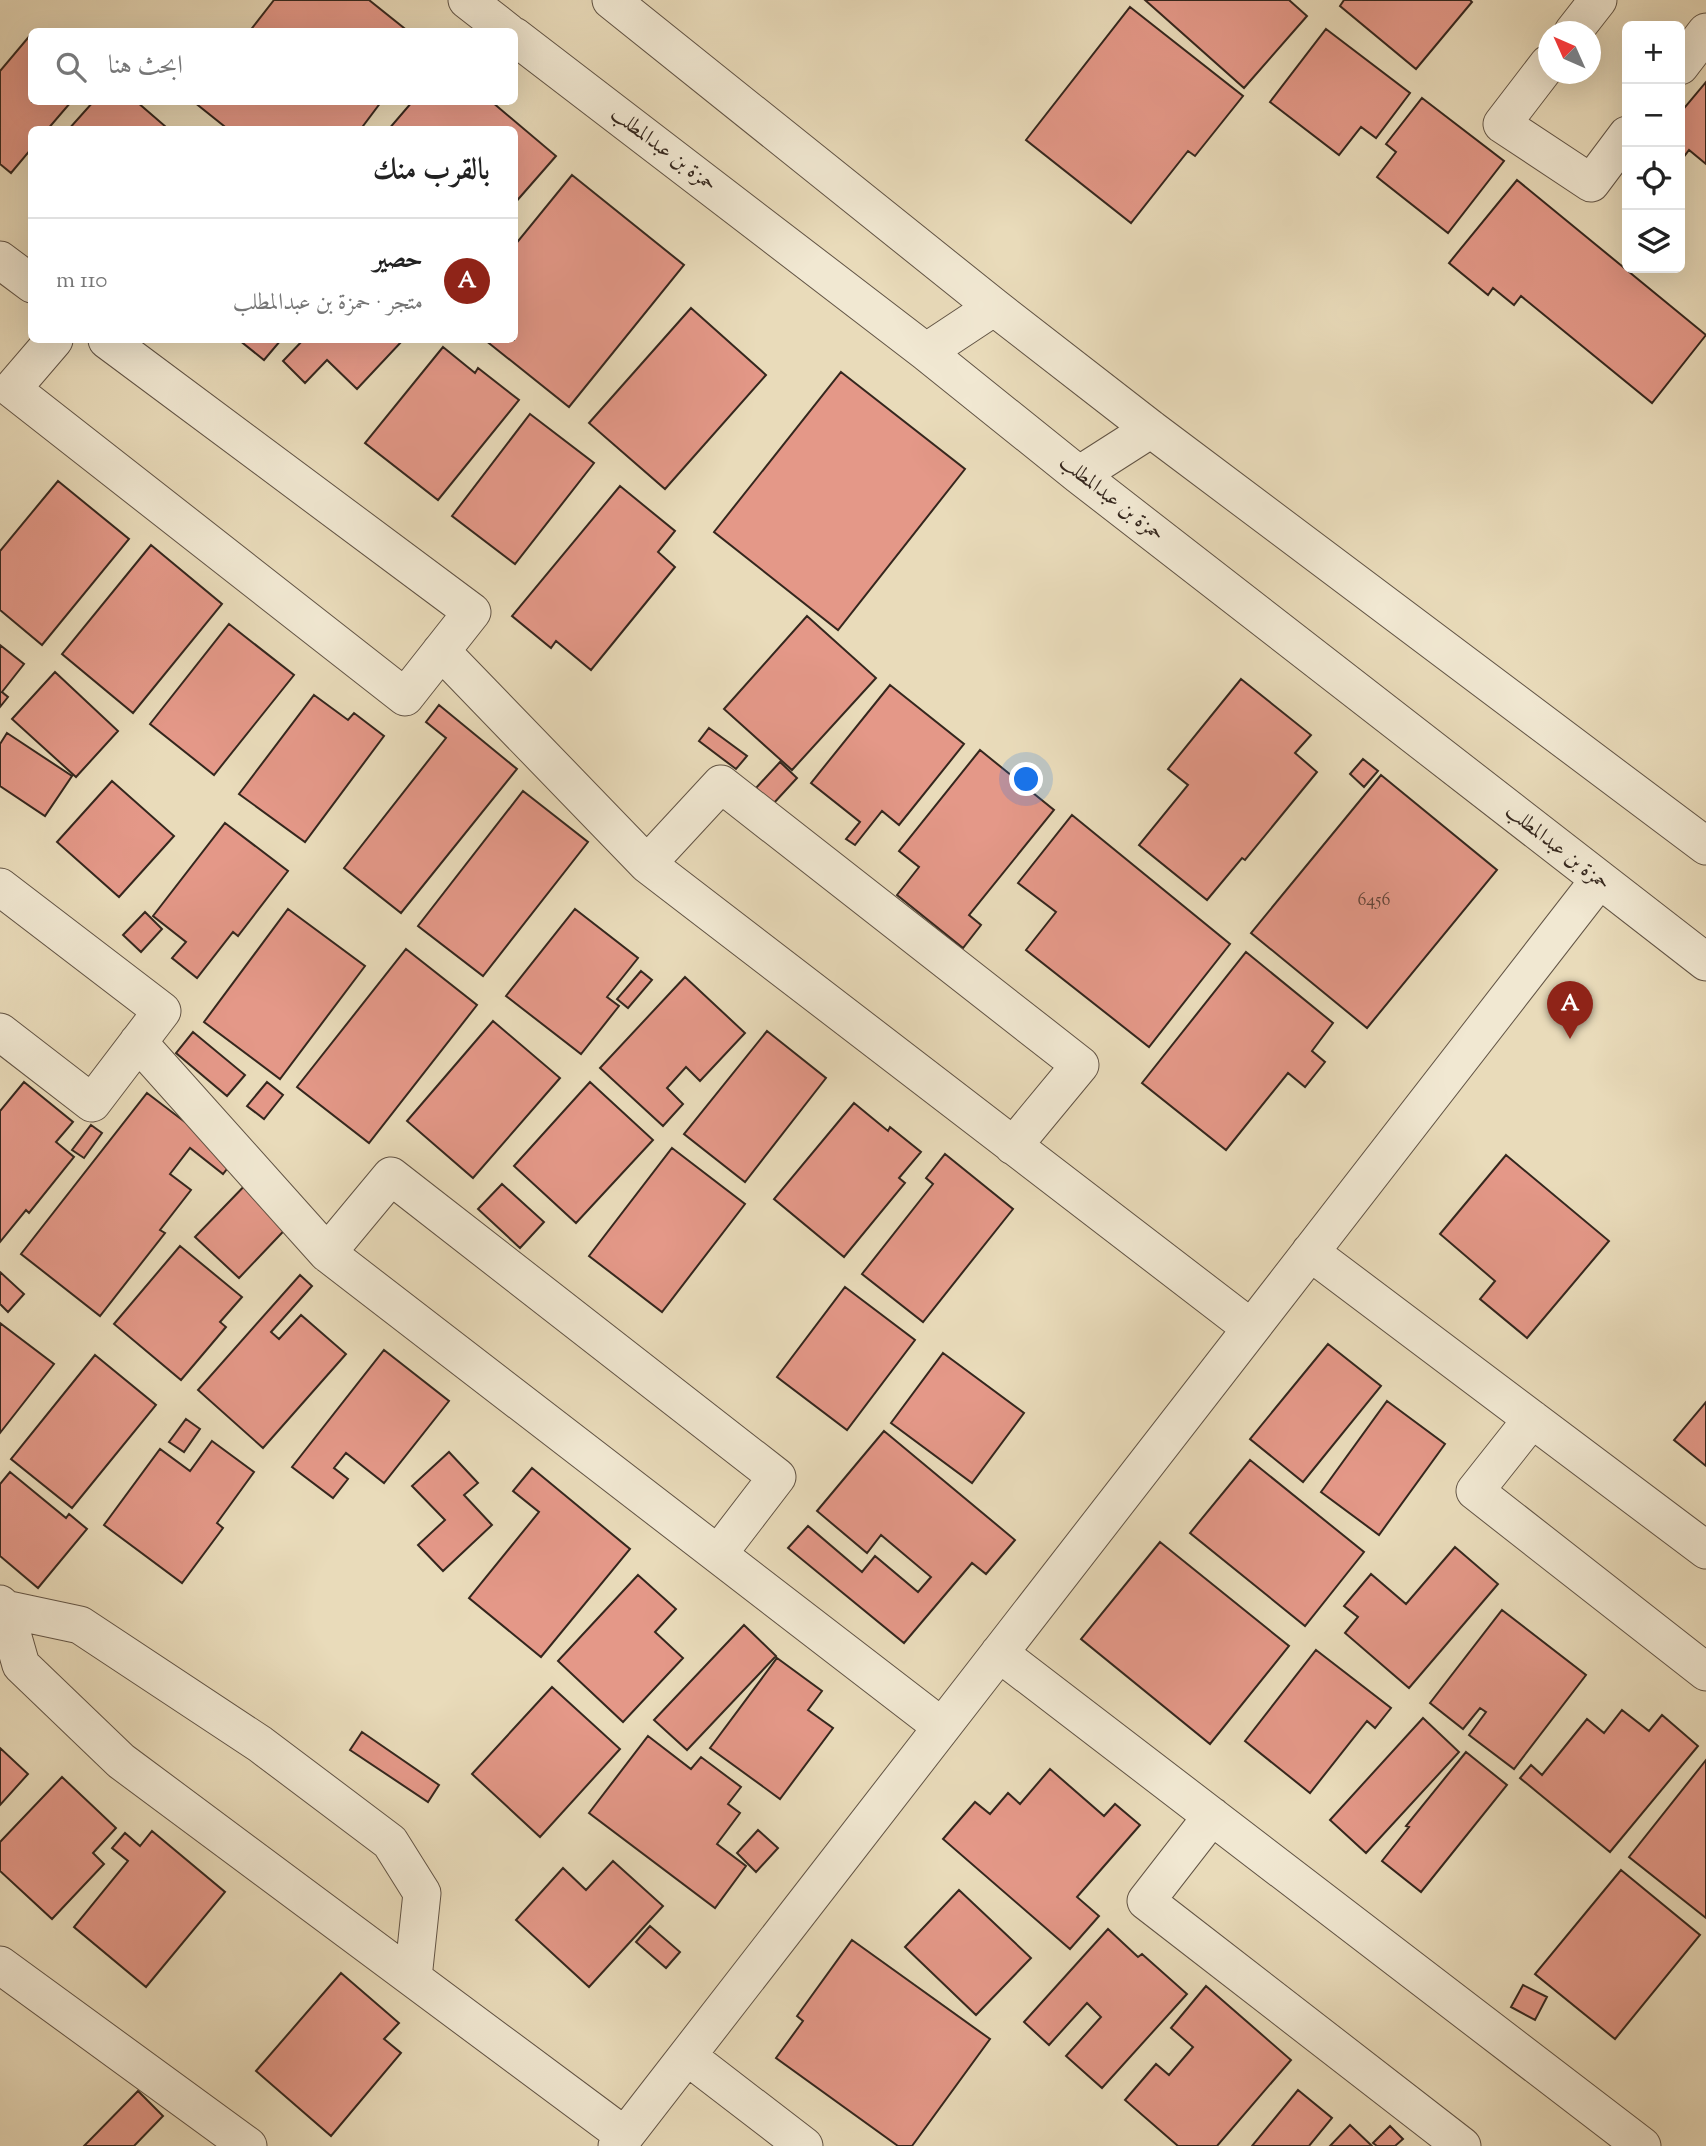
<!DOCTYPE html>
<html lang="ar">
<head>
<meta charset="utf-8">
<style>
	body { margin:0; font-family:"Sorts Mill Goudy",Amiri,serif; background:#f6f6f6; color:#222; direction:rtl }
	.controls { position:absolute; right:21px; top:21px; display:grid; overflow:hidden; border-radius:10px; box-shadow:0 7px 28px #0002 }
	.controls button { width:63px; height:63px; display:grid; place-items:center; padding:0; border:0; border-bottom:2px solid #e0e0e0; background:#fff; color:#222; font:35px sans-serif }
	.compass { position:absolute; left:1538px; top:21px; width:63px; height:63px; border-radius:50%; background:#fff; box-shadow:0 7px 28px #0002; rotate:315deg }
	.you { position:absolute; left:1027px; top:780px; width:24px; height:24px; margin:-18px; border:5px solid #fff; border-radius:50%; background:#1a73e8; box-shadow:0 0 0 10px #1a73e833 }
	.badge { display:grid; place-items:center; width:46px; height:46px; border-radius:50%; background:#8f2418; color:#fff; font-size:23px; font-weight:700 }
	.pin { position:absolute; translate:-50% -58px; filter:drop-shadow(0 2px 4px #0008) }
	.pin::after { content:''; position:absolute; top:37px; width:24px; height:21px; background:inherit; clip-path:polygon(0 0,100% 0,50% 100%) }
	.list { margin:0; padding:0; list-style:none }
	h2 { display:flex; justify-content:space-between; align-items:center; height:91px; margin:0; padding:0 28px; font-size:30px }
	h2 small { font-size:23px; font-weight:400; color:#767676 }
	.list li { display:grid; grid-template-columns:46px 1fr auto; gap:21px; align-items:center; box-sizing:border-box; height:126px; padding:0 28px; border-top:2px solid #e0e0e0 }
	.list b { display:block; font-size:26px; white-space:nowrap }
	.list p { margin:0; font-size:23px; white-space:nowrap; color:#767676 }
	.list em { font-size:23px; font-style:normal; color:#767676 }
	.icon { flex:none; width:38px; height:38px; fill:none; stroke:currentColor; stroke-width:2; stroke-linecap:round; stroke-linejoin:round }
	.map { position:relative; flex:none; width:1706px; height:2146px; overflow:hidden; direction:ltr }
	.search { position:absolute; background:#fff; box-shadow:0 7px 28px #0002; left:28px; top:28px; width:490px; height:77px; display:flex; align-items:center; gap:18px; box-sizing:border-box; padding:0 24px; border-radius:10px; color:#767676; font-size:26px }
	.panel { position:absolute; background:#fff; box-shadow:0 7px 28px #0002; left:28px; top:126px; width:490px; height:217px; border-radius:10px; direction:rtl }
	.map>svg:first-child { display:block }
</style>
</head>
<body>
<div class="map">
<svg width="1706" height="2146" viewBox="0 0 1706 2146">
	<rect width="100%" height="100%" fill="#e9dbba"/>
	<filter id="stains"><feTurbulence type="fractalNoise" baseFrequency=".00286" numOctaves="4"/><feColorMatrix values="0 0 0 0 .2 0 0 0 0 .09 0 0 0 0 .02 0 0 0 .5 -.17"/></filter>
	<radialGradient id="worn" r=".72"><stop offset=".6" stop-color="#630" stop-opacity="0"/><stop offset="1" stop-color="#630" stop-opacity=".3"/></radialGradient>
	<!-- building -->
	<path fill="#e49888" stroke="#35271e" stroke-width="2" d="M274,0h95l40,32h-160z
		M1145,0h144l18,16 -63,72z
		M1344,0h126l2,2 -56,67 -76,-63z
		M1130,7l113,89 -48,60 -7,-5 -57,72 -105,-83z
		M1326,29l84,64 -34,45 -15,-11 -22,28 -69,-53z
		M32,33v69h39l-24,28h-15v18l-21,25 -11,-9v-93z
		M1706,82v82l-17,-14 -9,12v-49z
		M1422,98l82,63 -56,72 -71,-56 19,-25 -10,-8z
		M93,102h44l29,25 -3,3h-95z
		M194,102h187l-21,28h-131z
		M412,102h80l64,54 -42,48v-74h-126z
		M572,175l112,90 -115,142 -84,-67h29v-94z
		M1517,180l189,155 -54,68 -131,-107 -7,9 -21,-17 -5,7 -39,-32z
		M691,308l75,67 -101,114 -76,-66z
		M239,340h42l-17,20z
		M303,340h100l-46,49 -30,-29 -22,23 -22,-22z
		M443,347l32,26 3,-5 41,32 -81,100 -73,-57z
		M841,372l124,97 -127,161 -124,-98z
		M530,414l64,49 -79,101 -63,-48z
		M58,481l71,58 -87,106 -42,-35v-59z
		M620,486l55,45 -17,21 17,15 -84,103 -35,-29 -5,7 -39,-32z
		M151,545l71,59 -89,109 -71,-59z
		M807,616l69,62 -84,92 -68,-61z
		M229,624l65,51 -80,100 -64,-51z
		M0,645l24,19 -22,28 6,5 -8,10z
		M55,672l63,59 -42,46 -64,-58z
		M1241,679l70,56 -16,18 22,19 -72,88 -3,-2 -35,42 -68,-55 49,-60 -20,-16z
		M890,685l74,59 -65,81 -17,-14 -27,34 -9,-6 14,-17 -49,-39z
		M314,695l34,25 6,-7 30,23 -79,106 -66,-48z
		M439,705l78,64 -116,144 -57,-45 102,-130 -20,-16z
		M709,728l38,28 -11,13 -37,-28z
		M7,733l65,43 -27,40 -45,-30v-42z
		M980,750l74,60 -85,105 12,10 -18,23 -66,-53 22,-28 -20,-16z
		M1363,759l15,12 -14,16 -14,-13z
		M780,762l17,16 -24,26 -17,-16z
		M1381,775l116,95 -130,158 -116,-95z
		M112,781l62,55 -55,61 -62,-55z
		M523,791l65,51 -105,134 -65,-50z
		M1072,815l158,129 -81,103 -123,-97 30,-38 -38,-29z
		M225,823l63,48 -50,65 -5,-4 -36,46 -25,-20 14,-16 -33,-26z
		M288,909l77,57 -85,113 -76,-57z
		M575,909l63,49 -31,39 12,9 -38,48 -75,-58z
		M145,912l17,17 -21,23 -18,-17z
		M406,949l71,56 -108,138 -72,-56z
		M1246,952l87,71 -21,28 13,11 -20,25 -17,-14 -62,77 -84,-67z
		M641,971l11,9 -24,28 -11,-9z
		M685,977l60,56 -45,48 -14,-14 -19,21 16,16 -20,22 -63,-58z
		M493,1021l67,57 -87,100 -66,-57z
		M767,1031l59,47 -81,104 -61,-48z
		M193,1032l52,43 -18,21 -51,-43z
		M24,1082l49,40 -17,20 18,15 -45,56 -3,-3 -26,32v-131z
		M267,1082l16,13 -19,24 -17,-13z
		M590,1082l63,58 -77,83 -62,-57z
		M147,1093l51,39 39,24 -14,18 -33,-26 -20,26 21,16 -31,40 5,3 -65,83 -79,-62z
		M854,1103l34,28 2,-4 31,25 -22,26 6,5 -61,74 -70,-58z
		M91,1125l11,8 -18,25 -12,-8z
		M672,1148l73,56 -83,108 -73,-56z
		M945,1154l68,55 -90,113 -61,-48 71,-90 -7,-6z
		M1506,1155l103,86 -82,97 -47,-39 15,-18 -55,-47z
		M254,1176l43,41 -58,61 -44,-41z
		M502,1184l42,38 -24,26 -42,-39z
		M180,1246l62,51 -22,25 6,5 -45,53 -67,-56z
		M0,1272l24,22 -16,18 -8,-8z
		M300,1275l12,11 -41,46 8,7 22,-24 45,39 -83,94 -65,-58z
		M845,1287l70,53 -68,90 -70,-53z
		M0,1323l54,41 -54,69z
		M1328,1344l53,42 -78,96 -53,-43z
		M384,1350l65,51 -65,82 -38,-30 -12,15 14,11 -15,19 -41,-31z
		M943,1353l81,60 -52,70 -81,-60z
		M95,1355l61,50 -84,103 -61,-49z
		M1387,1401l58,43 -66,91 -58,-43z
		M1706,1402v64l-32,-26z
		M186,1419l14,10 -16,23 -15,-10z
		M884,1431l131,109 -29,34 -14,-11 -68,80 -116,-95 20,-22 54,46 13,-16 43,36 13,-15 -50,-42 -14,18 -50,-42z
		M212,1441l42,31 -37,51 6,5 -41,55 -78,-58 56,-76 30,22z
		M449,1452l29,31 -14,12 28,30 -49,46 -25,-26 27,-25 -33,-34z
		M1250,1460l114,92 -59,74 -115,-93z
		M532,1468l98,81 -89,108 -72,-59 70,-86 -26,-21z
		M10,1472l56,46 3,-4 18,15 -49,59 -38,-32v-72z
		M1160,1542l129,104 -79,98 -129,-105z
		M1455,1547l43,37 -89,104 -64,-55 13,-16 -14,-11 27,-32 35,30z
		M638,1575l38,34 -21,23 28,26 -60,64 -65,-61z
		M1502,1610l84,65 -72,94 -45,-34 17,-23 -6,-4 -17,21 -33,-26z
		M744,1625l32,31 -89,94 -33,-30z
		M1316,1650l75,58 -16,20 -8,-7 -57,72 -65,-52z
		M777,1658l45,33 -14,19 25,18 -53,71 -70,-51z
		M552,1687l68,62 -80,88 -68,-63z
		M1622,1710l27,21 13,-16 36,31 -88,106 -90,-74 11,-13 11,10 45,-56 17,14z
		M1423,1718l36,34 -93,101 -36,-33z
		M362,1732l77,53 -11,17 -78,-52z
		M648,1736l43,33 10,-12 40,30 -13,17 12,9 -23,31 29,22 -31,42 -126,-95z
		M0,1748l28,26 -28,31z
		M1466,1752l41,33 -86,107 -39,-31 27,-34 -3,-1z
		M1706,1760v158l-77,-61z
		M1050,1769l54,47 11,-12 25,21 -63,72 22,19 -29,33 -127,-110 32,-37 15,12 18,-21 12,11z
		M62,1777l54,51 -23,25 11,11 -52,55 -52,-48v-29z
		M758,1830l20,18 -22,24 -19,-19z
		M152,1831l73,61 -79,95 -72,-60 54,-66 -16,-13 13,-15 15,13z
		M613,1861l50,45 -74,81 -73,-67 47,-52 23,22z
		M1621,1870l79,65 -85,104 -80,-65z
		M959,1890l72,68 -55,57 -71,-68z
		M650,1926l30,26 -14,16 -30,-26z
		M1108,1929l30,28 4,-3 45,40 -85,94 -36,-32 35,-39 -14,-14 -38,42 -25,-23z
		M852,1940l138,99 -78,107h-14l-122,-88 27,-37 -6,-5z
		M341,1973l58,50 -15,16 17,14 -70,83 -75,-65z
		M1523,1985l24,12 -12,23 -24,-13z
		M1206,1986l85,74 -74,86h-39l-53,-46 31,-36 13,11 24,-28 -22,-19z
		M1298,2090l34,28 -23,28h-57z
		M138,2091l25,25 -29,30h-50z
		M1350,2125l22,21h-42z
		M1390,2126l13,13 -8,7h-18l-4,-3z"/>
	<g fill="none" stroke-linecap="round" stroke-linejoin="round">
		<defs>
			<path id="minor" d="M467,0l41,32
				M611,0l383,307 157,122 555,417
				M1573,32l25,-32
				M514,36l412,316 153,123 627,487
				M1548,64l-46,60 89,59 36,-48
				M1680,66l26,-34
				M0,260l32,24
				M54,340l-42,49 393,308 67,-85 -365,-272
				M926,352l68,-45
				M1079,475l72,-46
				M441,651l206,213
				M0,887l162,124 -70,92 -92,-71
				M138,1042l189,211
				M1013,1146l67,-81 -359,-281 -74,80 604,464
				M1310,1252l396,298
				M1532,1419l-57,72 231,181
				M718,1554l59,-77 -386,-301 -64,77 615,474
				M0,1604l5,5 16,56 100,96 504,375
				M5,1609l75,16 180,119 130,98 32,51 -9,85
				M999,1653l643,493
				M1212,1816l-66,85 316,245
				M0,1965l248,181
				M687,2056l117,90
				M617,2146l982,-1266"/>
		</defs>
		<!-- minor casing -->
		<use href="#minor" stroke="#625445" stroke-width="39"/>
		<!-- minor -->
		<use href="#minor" stroke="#f1e8d2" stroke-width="37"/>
	</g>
	<g text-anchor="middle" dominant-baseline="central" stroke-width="5" stroke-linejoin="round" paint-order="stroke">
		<!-- number labels -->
		<g font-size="18" fill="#614338">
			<text x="1374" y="901">6456</text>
		</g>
		<!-- street labels -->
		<g font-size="21" fill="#35271e" stroke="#f1e8d2">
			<text transform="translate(663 150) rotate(37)">حمزة بن عبدالمطلب</text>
			<text transform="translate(1111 499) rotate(38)">حمزة بن عبدالمطلب</text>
			<text transform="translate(1557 848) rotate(38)">حمزة بن عبدالمطلب</text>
		</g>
	</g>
	<rect width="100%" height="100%" filter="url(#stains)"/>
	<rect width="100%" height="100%" fill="url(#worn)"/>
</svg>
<div class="controls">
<button>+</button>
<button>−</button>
<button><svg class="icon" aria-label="locate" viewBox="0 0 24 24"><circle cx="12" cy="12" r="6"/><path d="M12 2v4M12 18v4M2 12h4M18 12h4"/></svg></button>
<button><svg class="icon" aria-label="layers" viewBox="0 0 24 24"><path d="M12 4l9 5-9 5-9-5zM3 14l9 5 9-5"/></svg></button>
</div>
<svg class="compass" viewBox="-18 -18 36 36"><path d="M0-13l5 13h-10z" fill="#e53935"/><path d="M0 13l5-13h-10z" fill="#767676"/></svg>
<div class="you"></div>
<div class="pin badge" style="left:1570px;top:1039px">A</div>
<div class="search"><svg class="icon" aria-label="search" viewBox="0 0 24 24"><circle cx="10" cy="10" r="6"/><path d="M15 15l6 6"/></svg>ابحث هنا</div>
<section class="panel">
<h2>بالقرب منك<small></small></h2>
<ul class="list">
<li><span class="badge">A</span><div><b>حصير</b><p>متجر · حمزة بن عبدالمطلب</p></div><em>110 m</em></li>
</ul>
</section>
</div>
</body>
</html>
